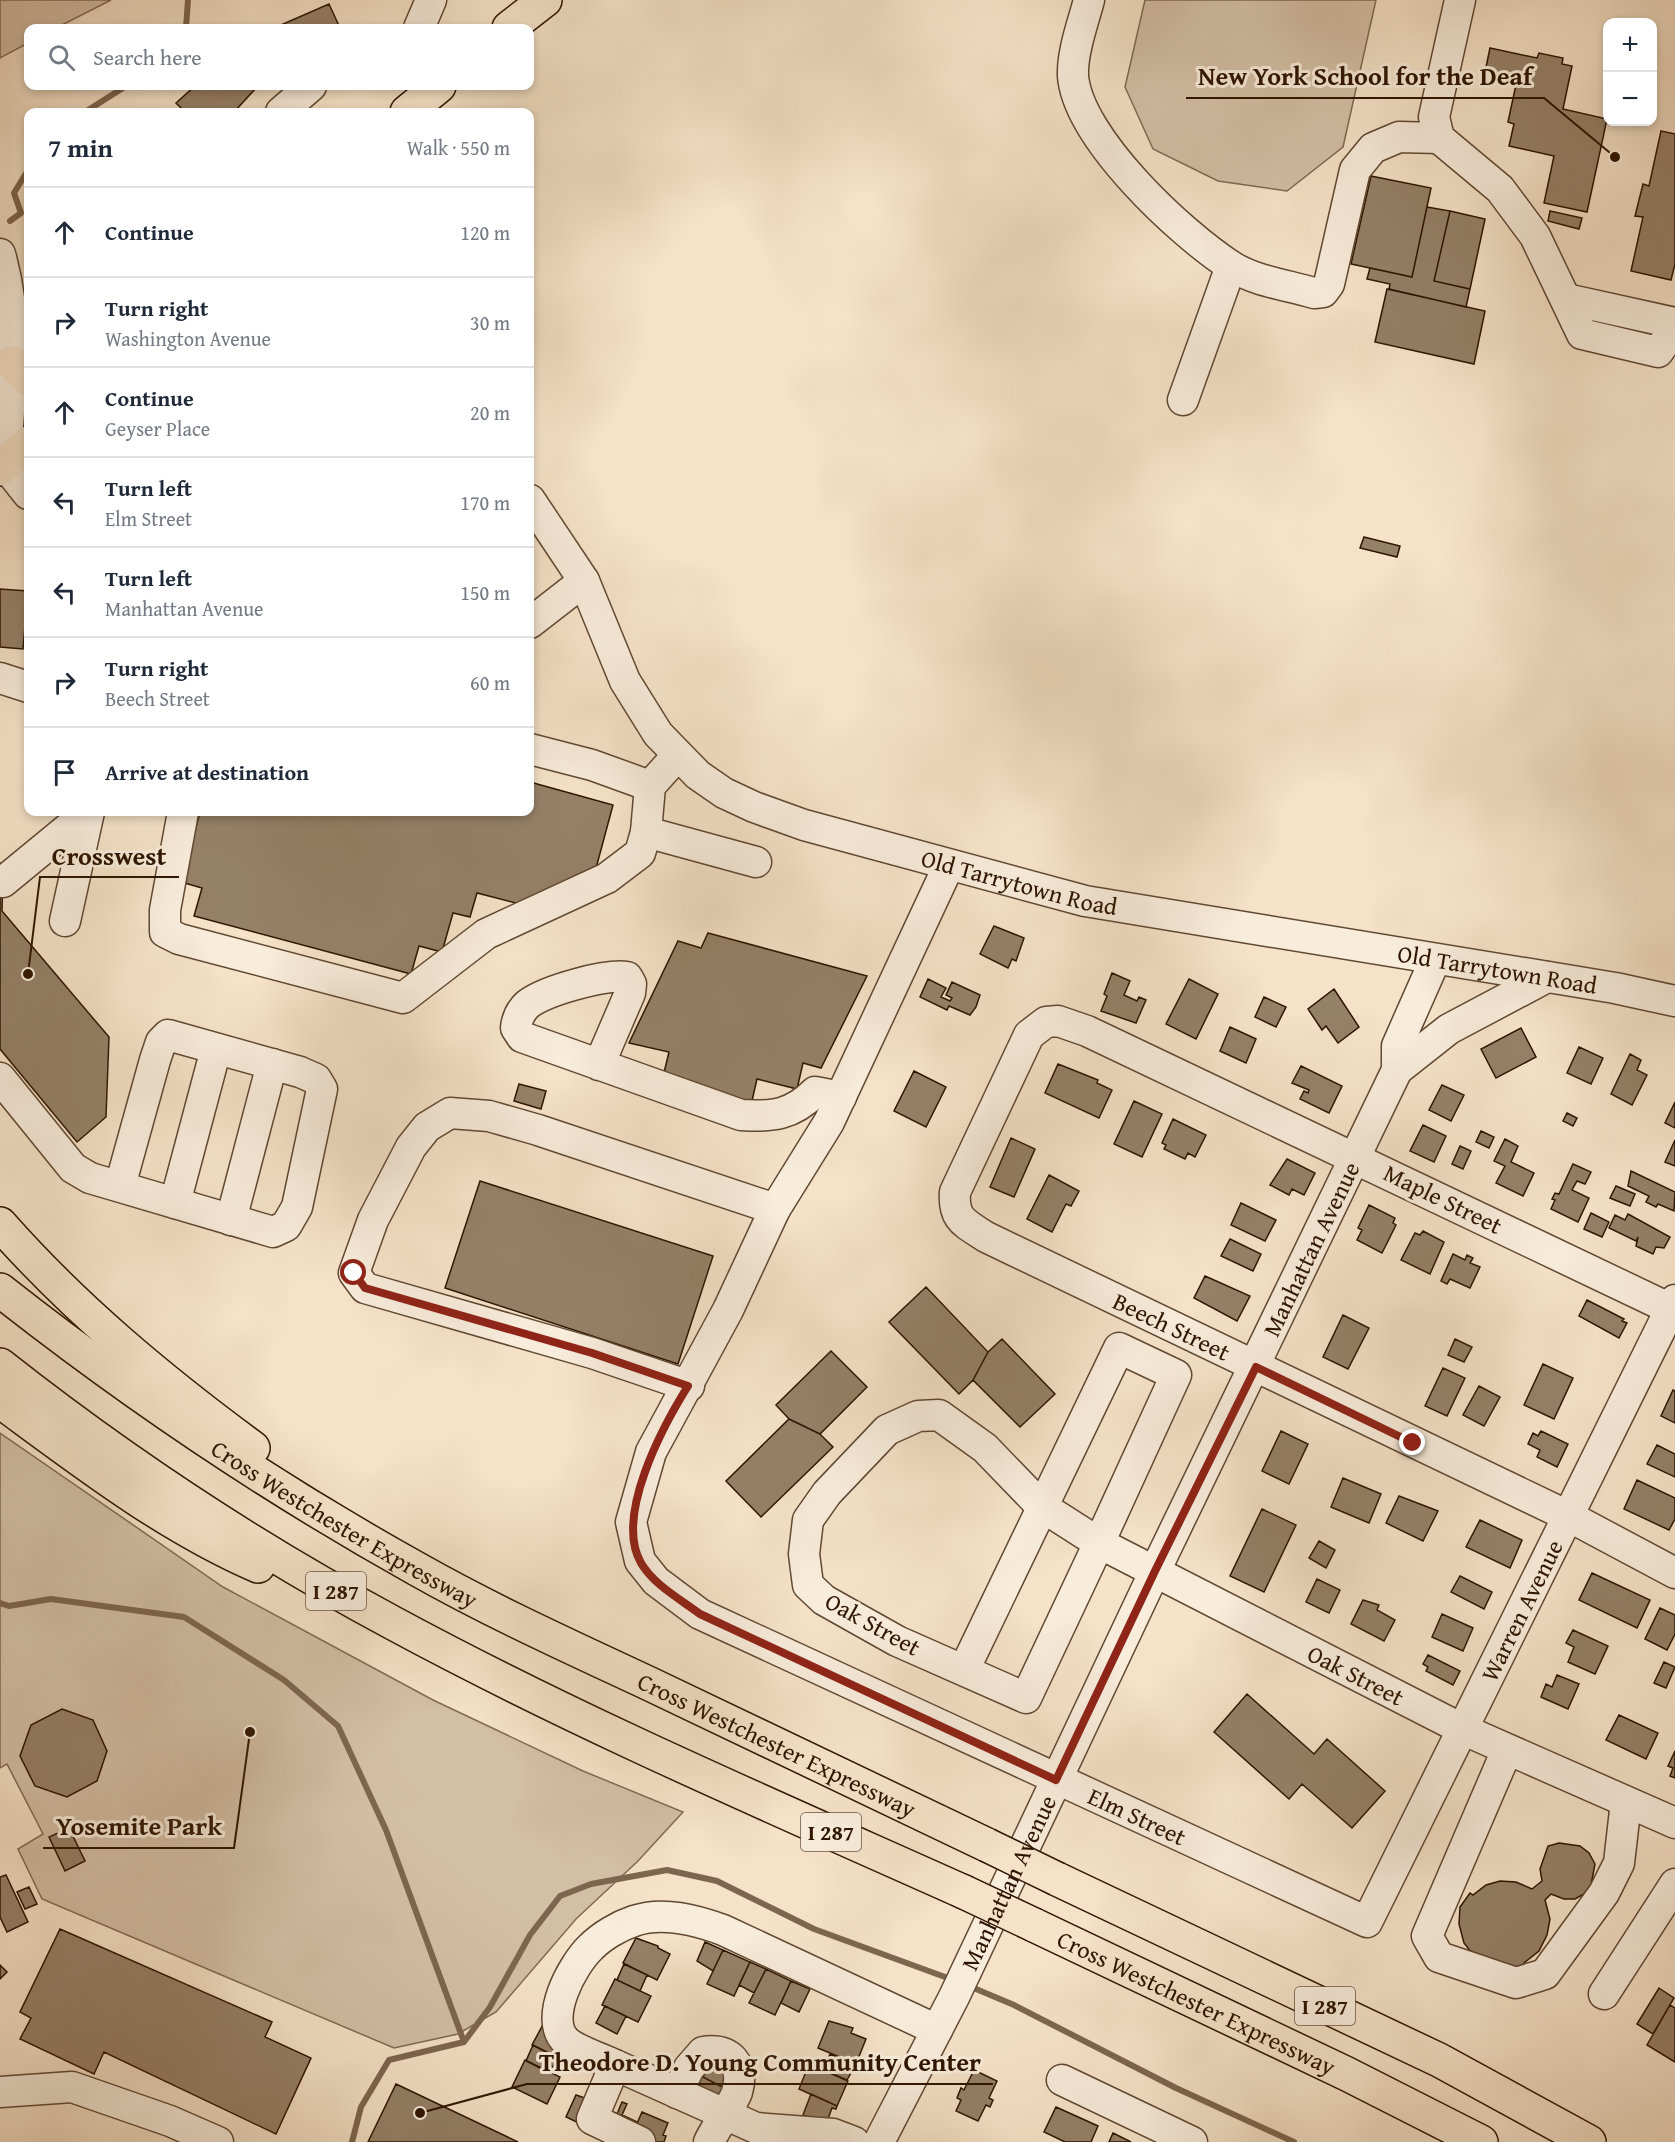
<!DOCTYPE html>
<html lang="en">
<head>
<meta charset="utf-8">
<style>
	body { margin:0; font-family:"Gentium Book Plus",serif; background:#f2f2f3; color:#1f2937 }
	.controls { position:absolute; right:18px; top:18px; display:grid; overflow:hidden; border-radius:12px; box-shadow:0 3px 9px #0003 }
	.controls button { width:54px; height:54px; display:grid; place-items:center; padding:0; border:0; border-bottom:2px solid #e0e1e3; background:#fff; color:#1f2937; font:30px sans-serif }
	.stop { position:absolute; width:18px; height:18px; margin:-14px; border:4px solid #8f2418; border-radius:50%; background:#fff }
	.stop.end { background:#8f2418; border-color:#fff; box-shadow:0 2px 6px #0008 }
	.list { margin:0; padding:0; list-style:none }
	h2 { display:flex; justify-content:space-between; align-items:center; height:78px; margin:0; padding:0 24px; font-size:26px }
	h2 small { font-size:20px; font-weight:400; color:#747a83 }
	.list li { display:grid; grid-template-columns:39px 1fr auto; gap:18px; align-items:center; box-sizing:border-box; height:90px; padding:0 24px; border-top:2px solid #e0e1e3 }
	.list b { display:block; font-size:22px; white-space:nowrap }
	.list p { margin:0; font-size:20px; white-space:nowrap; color:#747a83 }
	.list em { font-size:20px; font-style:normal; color:#747a83 }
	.icon { flex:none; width:33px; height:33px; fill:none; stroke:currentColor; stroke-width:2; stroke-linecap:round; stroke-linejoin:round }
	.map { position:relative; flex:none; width:1675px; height:2142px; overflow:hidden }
	.search { position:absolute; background:#fff; box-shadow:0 3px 9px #0003; left:24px; top:24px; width:510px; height:66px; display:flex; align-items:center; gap:15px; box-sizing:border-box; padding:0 21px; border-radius:12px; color:#747a83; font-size:22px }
	.panel { position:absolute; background:#fff; box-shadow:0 3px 9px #0003; left:24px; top:108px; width:510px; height:708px; border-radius:12px }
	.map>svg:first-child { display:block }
</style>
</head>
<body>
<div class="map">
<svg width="1675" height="2142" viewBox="0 0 1675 2142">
	<rect width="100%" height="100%" fill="#f5e2c8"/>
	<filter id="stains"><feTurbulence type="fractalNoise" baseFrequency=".00333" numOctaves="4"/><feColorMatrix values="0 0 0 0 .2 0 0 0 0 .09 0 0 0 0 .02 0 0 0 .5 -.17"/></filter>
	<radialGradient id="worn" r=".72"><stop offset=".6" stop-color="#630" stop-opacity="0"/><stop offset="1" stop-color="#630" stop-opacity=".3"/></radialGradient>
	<!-- green -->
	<path fill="#d3bfa6" stroke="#806a53" stroke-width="1.5" d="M0,0h111l-55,28h-28v15l-28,15z
		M1145,0h231l-33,147 -56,44 -69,-10 -65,-32 -28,-62z
		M0,1433l223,154 210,113 150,71 100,41 -46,50 -61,57 -80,93 -38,22 -64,14 -352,-149 -24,-50 25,-15 -36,-70 -7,4z"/>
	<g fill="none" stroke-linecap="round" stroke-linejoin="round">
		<!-- stream -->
		<path stroke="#7d664f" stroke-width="6" d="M186,28l2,-28
			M85,112l41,-26
			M10,221l11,-8 -7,-20 14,-23
			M0,1603l9,3 42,-7 133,18 100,63 54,46 48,104 78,212
			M976,1989l38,16 162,83 118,54
			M352,2142l9,-35 28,-47 75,-18 26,-35 40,-72 30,-39 31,-12 76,-14 50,11 97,48 131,48"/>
	</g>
	<!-- building -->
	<path fill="#958068" stroke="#2e1500" stroke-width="1.5" d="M329,4l11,24h-66z
		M1490,48l47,10 2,-5 24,5 -1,6 10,2 -9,43 44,10 -20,93 -43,-9 10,-47 -45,-10 5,-22 -6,-2 9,-42 -32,-8z
		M195,86h63l-24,26h-49l-9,-9z
		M1661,131l14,3v130l-4,16 -40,-9 12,-54 -8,-1 8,-32 6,2z
		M1371,176l60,12 -19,89 -61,-13z
		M1427,207l23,4 -16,70 36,8 -4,18 -77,-18 1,-5 -23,-5 3,-11 42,9z
		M1450,211l35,8 -15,70 -36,-8z
		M1550,211l32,7 -3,11 -31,-8z
		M1387,289l98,22 -11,53 -99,-22z
		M1364,537l36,9 -3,11 -37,-9z
		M0,589l28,2 -5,58 -23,-2z
		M530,782l83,23 -18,67 -64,35 -54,-14 -7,24 -17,-4 -11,39 -23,-6 -8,28 -217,-58 8,-28 -21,-6 19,-70h330z
		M0,863l3,3 -1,45 107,126 -3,80 -29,25 -77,-93z
		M994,926l30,12 -8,23 -4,-2 -4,9 -28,-14z
		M708,933l159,43 -46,92 -18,-5 -6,26 -40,-10 -6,26 -90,-20 8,-33 -40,-9 49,-102 23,7z
		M1112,973l18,8 -6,14 13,6 2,-4 7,3 -10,23 -35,-12 6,-15 -3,-2z
		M928,979l18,9 -5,9 9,4 2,-3 -6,-3 6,-13 28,13 -4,12 -6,8 -21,-9 -2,4 -27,-13z
		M1189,979l29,15 -22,45 -30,-15z
		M1334,989l25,38 -21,16 -12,-17 -4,4 -14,-21z
		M1264,997l22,10 -10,20 -21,-10z
		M1230,1027l26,12 -10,24 -26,-12z
		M1521,1028l15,29 -40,21 -15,-29z
		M1579,1047l24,11 -12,26 -24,-11z
		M1630,1054l11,6 -4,10 10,5 -15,30 -21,-11z
		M1058,1064l40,16 -1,3 15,7 -13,28 -54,-25z
		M1301,1066l41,20 -13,27 -29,-14 4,-8 4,2 1,-3 -17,-7z
		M914,1071l32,16 -20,40 -32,-16z
		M519,1084l27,7 -5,18 -27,-8z
		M1442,1085l22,10 -13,26 -22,-11z
		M1134,1101l28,13 -20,43 -28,-13z
		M1675,1102v26l-10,-5z
		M1567,1113l10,5 -4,8 -10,-5z
		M1173,1119l33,16 -11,22 -7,-4 -3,6 -21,-10 2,-4 -4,-2z
		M1423,1125l23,11 -12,26 -24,-11z
		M1481,1131l13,6 -5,11 -13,-6z
		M1011,1138l24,11 -21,48 -24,-10z
		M1505,1139l13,7 -7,16 23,11 -11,23 -27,-13 9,-17 -11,-5z
		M1675,1140v26l-10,-4z
		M1460,1146l11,5 -8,18 -11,-5z
		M1287,1159l28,14 -11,22 -12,-6 -3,6 -19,-10z
		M1573,1164l18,8 -6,12 -8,-3 -5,9 17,8 -11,24 -27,-13 4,-9 -3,-1 3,-6 4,1z
		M1631,1171l44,21 -1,19 -16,-7 -2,3 -10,-5 3,-6 -21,-10z
		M1049,1175l30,16 -8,15 -5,-2 -14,28 -25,-13z
		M480,1181l233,75 -35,108 -233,-76z
		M1616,1186l19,8 -5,12 -20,-8z
		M1241,1203l35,17 -11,21 -34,-16z
		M1369,1205l26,13 -2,5 3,2 -14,28 -25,-13 5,-10 -4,-2z
		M1591,1213l18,9 -7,15 -18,-8z
		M1628,1214l42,23 -6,11 -8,-1 -3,7 -17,-8 2,-9 -2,4 -27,-13 6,-13 10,5z
		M1423,1231l21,11 -14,32 -29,-14 14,-27 5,2z
		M1230,1239l31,15 -8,17 -32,-15z
		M1453,1254l12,6 2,-5 6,3 -3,5 10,4 -10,21 -20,-9 -3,5 -6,-3z
		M1205,1276l45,20 -13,25 -43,-23z
		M926,1287l62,65 -15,28 -14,14 -70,-72z
		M1587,1300l37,19 -2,2 5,2 -8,15 -40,-22z
		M1343,1315l26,13 -21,41 -25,-12z
		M1002,1339l53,55 -35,33 -47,-47 15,-28z
		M1455,1339l17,8 -8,15 -16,-7z
		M831,1351l36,36 -47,47 -31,-15 -13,-14z
		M1543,1364l30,14 -19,41 -30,-14z
		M1443,1368l22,10 -18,38 -22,-10z
		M1479,1386l21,11 -16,29 -21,-11z
		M1673,1390l2,1v32l-14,-7z
		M789,1419l31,15 13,13 -72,70 -35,-36z
		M1281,1431l27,13 -19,40 -27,-13z
		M1541,1431l27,13 -11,23 -20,-10 3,-7 -12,-6 5,-11 5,3z
		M1657,1445l18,9v23l-28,-13z
		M1343,1478l38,16 -12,29 -38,-16z
		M1637,1480l38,18v21l-6,11 -45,-21z
		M1399,1496l39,15 -15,30 -37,-18z
		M1262,1509l34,16 -32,67 -34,-16z
		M1480,1520l42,20 -12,28 -44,-21z
		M1319,1541l16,9 -9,18 -17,-10z
		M1592,1573l58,27 -13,28 -58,-28z
		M1460,1576l32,16 -8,17 -33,-17z
		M1317,1579l23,11 -11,23 -23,-11z
		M1363,1600l16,5 -2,5 18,10 -11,21 -33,-17z
		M1660,1608l15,7v19l-8,16 -22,-11z
		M1442,1614l31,14 -10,23 -31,-14z
		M1573,1630l35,16 -13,28 -27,-12 6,-15 -8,-4z
		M1428,1655l32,16 -7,14 -27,-14 2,-4 -5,-3z
		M1664,1662l11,5 -9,21 -12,-5z
		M1557,1675l22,9 -11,25 -27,-12 5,-13 6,3z
		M1247,1694l67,60 13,-15 58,52 -33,37 -50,-44 -13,15 -75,-67z
		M62,1709l31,11 14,31 -10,30 -30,16 -32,-11 -15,-30 11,-31z
		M1619,1715l39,18 -12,26 -40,-19z
		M1675,1751v27l-5,-2 3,-8 -5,-2z
		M69,1828l16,33 -20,10 -16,-34z
		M1559,1843l21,3 9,7 6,11 -4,21 -7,9 -9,5h-11l-13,-5 -6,6 5,19 -3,16 -8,16 -15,12 2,3 -18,5 -33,-14 -11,-14 -5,-19 1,-17 10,-14 3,2 13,-10 14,-4 16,1 16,7 10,-8 -2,-12 8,-23z
		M6,1875l22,47 -21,10 -7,-15v-40z
		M29,1887l8,17 -12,5 -8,-17z
		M60,1929l212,93 -7,15 46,21 -35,76 -172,-82 -10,22 -74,-35 11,-21 -11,-6z
		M636,1938l22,8v2l12,6 -13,26 -34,-17z
		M705,1942l18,8 -10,21 -16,-10z
		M723,1950l27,12 -16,34 -27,-12z
		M750,1962l16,7 -12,24 -15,-8z
		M624,1964l23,11 -7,16 -23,-11z
		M0,1965l7,7 -7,7z
		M766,1969l25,12 -16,34 -26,-12z
		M615,1979l36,17 -13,26 -36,-17z
		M791,1981l19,8 -11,23 -18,-9z
		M1659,1988l15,10 -21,36 -16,-10z
		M1670,2005l5,3v54l-28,-17z
		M605,2006l21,10 -9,18 -21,-11z
		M546,2019l34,17 -14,26 -34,-17z
		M829,2021l24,7 -2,5 15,6 -10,25 -38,-16z
		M533,2045l24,12 -7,16 -24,-12z
		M830,2054l26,10 -9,16 -23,-10z
		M525,2060l35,17 -13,27 -35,-17z
		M712,2060l19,7 -9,20 -19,-10z
		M809,2064l39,17 -11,25 -38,-17z
		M974,2070l23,11 -8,17 4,2 -3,7 -4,-2 -8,16 -22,-10 5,-11 -4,-2 4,-10 3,2z
		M701,2076l29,15 -8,17 -30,-15z
		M396,2084l122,58h-150z
		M811,2094l26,12 -1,3 -4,-1 -6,16 -23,-9z
		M576,2095l9,3v28l-19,-9z
		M622,2102l5,2 -5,11 15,7 -8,20 -21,-6z
		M1056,2107l42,19 -7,16h-26l-21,-10z
		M642,2112l26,11 -5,12 3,1 -2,6h-35z
		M1113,2133l18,9h-22z"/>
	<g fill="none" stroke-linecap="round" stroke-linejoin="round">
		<defs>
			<g id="minor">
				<path d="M1089,0c-6,23 -17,52 -16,76 5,62 107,157 158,190 23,15 56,19 83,27l9,-1 6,-8 26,-114 18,-22 26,-11 40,1"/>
				<path d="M1460,0l-26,117 5,21 61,51 35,47 47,98 76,18 17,-24"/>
				<path d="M419,28l12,-28"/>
				<path d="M281,112l30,-26"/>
				<path d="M0,254c20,69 10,140 5,211l23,29"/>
				<path d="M1566,299l109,24"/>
				<path d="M1183,400l48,-134"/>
				<path id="s1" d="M530,500l54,81 41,100 33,53 40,41 26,18 30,14 50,18 281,76 530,87 60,13"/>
				<path d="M530,623l54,-42"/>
				<path d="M0,678l28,9"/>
				<path d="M530,749l62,16 58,21"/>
				<path d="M183,812l-18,98v22l14,7 224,59 83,-64 121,-56 33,-25 6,-21 4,-46 27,-30"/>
				<path d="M646,832l110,30"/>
				<path id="s2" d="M949,865l-120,257 -54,87 -47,101 -77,142 -20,70 9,39 16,20 44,33 667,308 308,-622"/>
				<path d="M3,882l85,-70"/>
				<path d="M65,921l24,-109"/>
				<path d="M599,1065l31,-72 1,-9 -4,-7c-22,-3 -80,13 -99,27 -8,7 -11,14 -12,24l6,9 219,78c32,2 51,0 74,-23l26,5"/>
				<path d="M1397,1070l52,-41 98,-52"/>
				<path d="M0,1078l73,90 17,10 183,54 13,-6 11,-19 25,-118 -6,-10 -16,-7 -132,-37 -7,7 -6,18 -35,126"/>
				<path d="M175,1203l41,-154"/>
				<path d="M231,1220l41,-156"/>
				<path id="s3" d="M1675,1311l-588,-280 -29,-10 -12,1 -17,13 -74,157c-2,28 10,31 31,45l584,280 105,56"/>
				<path d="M689,1386l-97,-33 -227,-65 -11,-15 19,-53 38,-73 16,-20 23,-14 39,3 49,14 237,79"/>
				<path d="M939,1415l46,33 56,58 58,37 -73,155 -129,-57 -73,-41 -16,-15 -4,-31 4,-34 19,-27 60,-63 31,-14z"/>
				<path id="s4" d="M964,1670l155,-322 57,27 -77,168 365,187 211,93"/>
				<path d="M1507,1750l-80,186 12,21 77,26 29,-9 59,-81 15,-30 7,-61"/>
				<path d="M1604,1994l71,-110"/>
				<path d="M615,2065c-12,-6 -40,-15 -49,-24 -23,-22 6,-76 25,-94 11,-11 28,-21 43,-26 29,-10 62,-1 89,9l214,100"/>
				<path d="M1062,2080l130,62"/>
				<path d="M0,2092l72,-5 98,34 48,21"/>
				<path d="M677,2093l12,-25 14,-16c27,-4 42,12 34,40 -3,10 -22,37 -28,50"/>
				<path d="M640,2142l-48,-23 23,-54 141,63 77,6 21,8"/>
				<path id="s5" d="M879,2142l75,-145 201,-426 242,-501v-24l38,-86"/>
			</g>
			<path id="major" d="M509,28l36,-28
				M407,112l32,-26
				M12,363l16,16
				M0,469l28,-26"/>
			<g id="highway">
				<path d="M0,1224c75,85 162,157 253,224"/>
				<path id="s6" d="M0,1290c132,104 270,197 417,279 76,43 156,79 235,116 111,53 223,106 335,160"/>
				<path d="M0,1365c123,97 255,184 393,258 185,100 379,183 571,269"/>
				<path d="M0,1401c82,60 164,124 258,165"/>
				<path d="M1057,1879l382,181 150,82"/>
				<path id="s7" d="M1034,1925l313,149 134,68"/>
			</g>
		</defs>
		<!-- minor casing -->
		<use href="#minor" stroke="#604832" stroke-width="33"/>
		<!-- major casing -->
		<use href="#major" stroke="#2e1500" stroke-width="36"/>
		<!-- highway casing -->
		<use href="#highway" stroke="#2e1500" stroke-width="36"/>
		<!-- minor -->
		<use href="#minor" stroke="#f8ecdb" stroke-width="30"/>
		<!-- major -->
		<use href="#major" stroke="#f5e2c8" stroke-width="33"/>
		<!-- highway -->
		<use href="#highway" stroke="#f5e2c8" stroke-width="33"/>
		<defs>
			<path id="highway-bridge" d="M987,1845l70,34
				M964,1892l70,33"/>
		</defs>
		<!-- highway-bridge casing -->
		<use href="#highway-bridge" stroke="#2e1500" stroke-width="36" stroke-linecap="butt"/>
		<!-- highway-bridge -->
		<use href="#highway-bridge" stroke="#f5e2c8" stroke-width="33"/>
	</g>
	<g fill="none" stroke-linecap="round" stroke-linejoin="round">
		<!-- route -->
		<path stroke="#8f2418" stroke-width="8" d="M354,1273l11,15 227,65 96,33c-25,40 -74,130 -47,177 13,22 39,36 59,51l356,166 99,-209 101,-204 157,76"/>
	</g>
	<g text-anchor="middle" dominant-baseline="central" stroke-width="6" stroke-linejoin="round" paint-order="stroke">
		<!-- shield labels -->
		<g fill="#f8ecdb" stroke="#6b5642" stroke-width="1.5">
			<rect x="306" y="1572" width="60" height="38" rx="4.5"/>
			<rect x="801" y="1813" width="60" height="38" rx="4.5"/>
			<rect x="1295" y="1987" width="60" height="38" rx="4.5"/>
		</g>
		<g font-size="22" font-weight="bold" fill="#2e1500">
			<text x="336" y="1591">I 287</text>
			<text x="831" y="1832">I 287</text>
			<text x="1325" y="2006">I 287</text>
		</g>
		<!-- street labels -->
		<g font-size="24" fill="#2e1500" stroke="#f8ecdb">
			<text stroke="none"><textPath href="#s1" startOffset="666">Old Tarrytown Road</textPath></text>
			<text stroke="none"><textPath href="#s1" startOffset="1152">Old Tarrytown Road</textPath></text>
			<text transform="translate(1443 1199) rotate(26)">Maple Street</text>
			<text stroke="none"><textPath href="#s5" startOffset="992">Manhattan Avenue</textPath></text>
			<text stroke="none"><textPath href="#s3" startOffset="1154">Beech Street</textPath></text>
			<text stroke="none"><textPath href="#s6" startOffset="417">Cross Westchester Expressway</textPath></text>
			<text stroke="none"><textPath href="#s2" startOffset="1935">Warren Avenue</textPath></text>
			<text transform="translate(873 1624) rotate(29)">Oak Street</text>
			<text stroke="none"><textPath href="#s4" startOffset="894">Oak Street</textPath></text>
			<text stroke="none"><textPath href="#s6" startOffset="903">Cross Westchester Expressway</textPath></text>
			<text stroke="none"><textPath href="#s2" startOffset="1334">Elm Street</textPath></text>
			<text stroke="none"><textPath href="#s5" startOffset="290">Manhattan Avenue</textPath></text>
			<text stroke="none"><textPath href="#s7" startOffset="180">Cross Westchester Expressway</textPath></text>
		</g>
	</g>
	<!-- callouts -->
	<path fill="none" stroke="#2e1500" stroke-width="2" d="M1615 157L1544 98H1186M28 974L40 877H179M250 1732L234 1848H43M420 2113L527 2084H993"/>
	<g fill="#2e1500" stroke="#f8ecdb" stroke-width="2">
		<circle cx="1615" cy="157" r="6"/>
		<circle cx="28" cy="974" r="6"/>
		<circle cx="250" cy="1732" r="6"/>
		<circle cx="420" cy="2113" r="6"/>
	</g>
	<g font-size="26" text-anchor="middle" font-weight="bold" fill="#2e1500" stroke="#f8ecdb" stroke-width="6" stroke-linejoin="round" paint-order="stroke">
		<text x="1365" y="85">New York School for the Deaf</text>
		<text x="109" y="865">Crosswest</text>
		<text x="139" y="1835">Yosemite Park</text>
		<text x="760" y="2071">Theodore D. Young Community Center</text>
	</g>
	<rect width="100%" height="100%" filter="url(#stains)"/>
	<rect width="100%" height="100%" fill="url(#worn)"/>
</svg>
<div class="controls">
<button>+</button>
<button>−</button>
</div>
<div class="stop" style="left:354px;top:1273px"></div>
<div class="stop end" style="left:1413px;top:1443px"></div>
<div class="search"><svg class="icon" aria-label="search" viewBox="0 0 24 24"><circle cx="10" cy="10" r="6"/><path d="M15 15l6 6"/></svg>Search here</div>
<section class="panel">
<h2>7 min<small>Walk · 550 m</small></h2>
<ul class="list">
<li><svg class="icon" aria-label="ahead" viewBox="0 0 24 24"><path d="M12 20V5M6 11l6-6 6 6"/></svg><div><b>Continue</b></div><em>120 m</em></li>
<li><svg class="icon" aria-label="right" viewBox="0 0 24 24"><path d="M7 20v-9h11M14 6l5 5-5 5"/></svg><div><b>Turn right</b><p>Washington Avenue</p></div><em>30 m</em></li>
<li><svg class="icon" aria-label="ahead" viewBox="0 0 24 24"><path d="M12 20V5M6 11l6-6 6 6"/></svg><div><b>Continue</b><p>Geyser Place</p></div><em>20 m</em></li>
<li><svg class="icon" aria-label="left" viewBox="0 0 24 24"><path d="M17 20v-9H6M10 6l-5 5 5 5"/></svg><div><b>Turn left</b><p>Elm Street</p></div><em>170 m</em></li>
<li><svg class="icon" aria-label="left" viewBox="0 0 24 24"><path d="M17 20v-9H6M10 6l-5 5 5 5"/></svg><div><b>Turn left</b><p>Manhattan Avenue</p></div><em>150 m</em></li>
<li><svg class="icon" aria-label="right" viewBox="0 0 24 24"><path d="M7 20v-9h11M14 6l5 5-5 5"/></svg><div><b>Turn right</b><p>Beech Street</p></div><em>60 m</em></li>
<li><svg class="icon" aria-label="arrive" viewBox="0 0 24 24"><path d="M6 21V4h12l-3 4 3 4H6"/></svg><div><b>Arrive at destination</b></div></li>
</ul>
</section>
</div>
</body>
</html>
